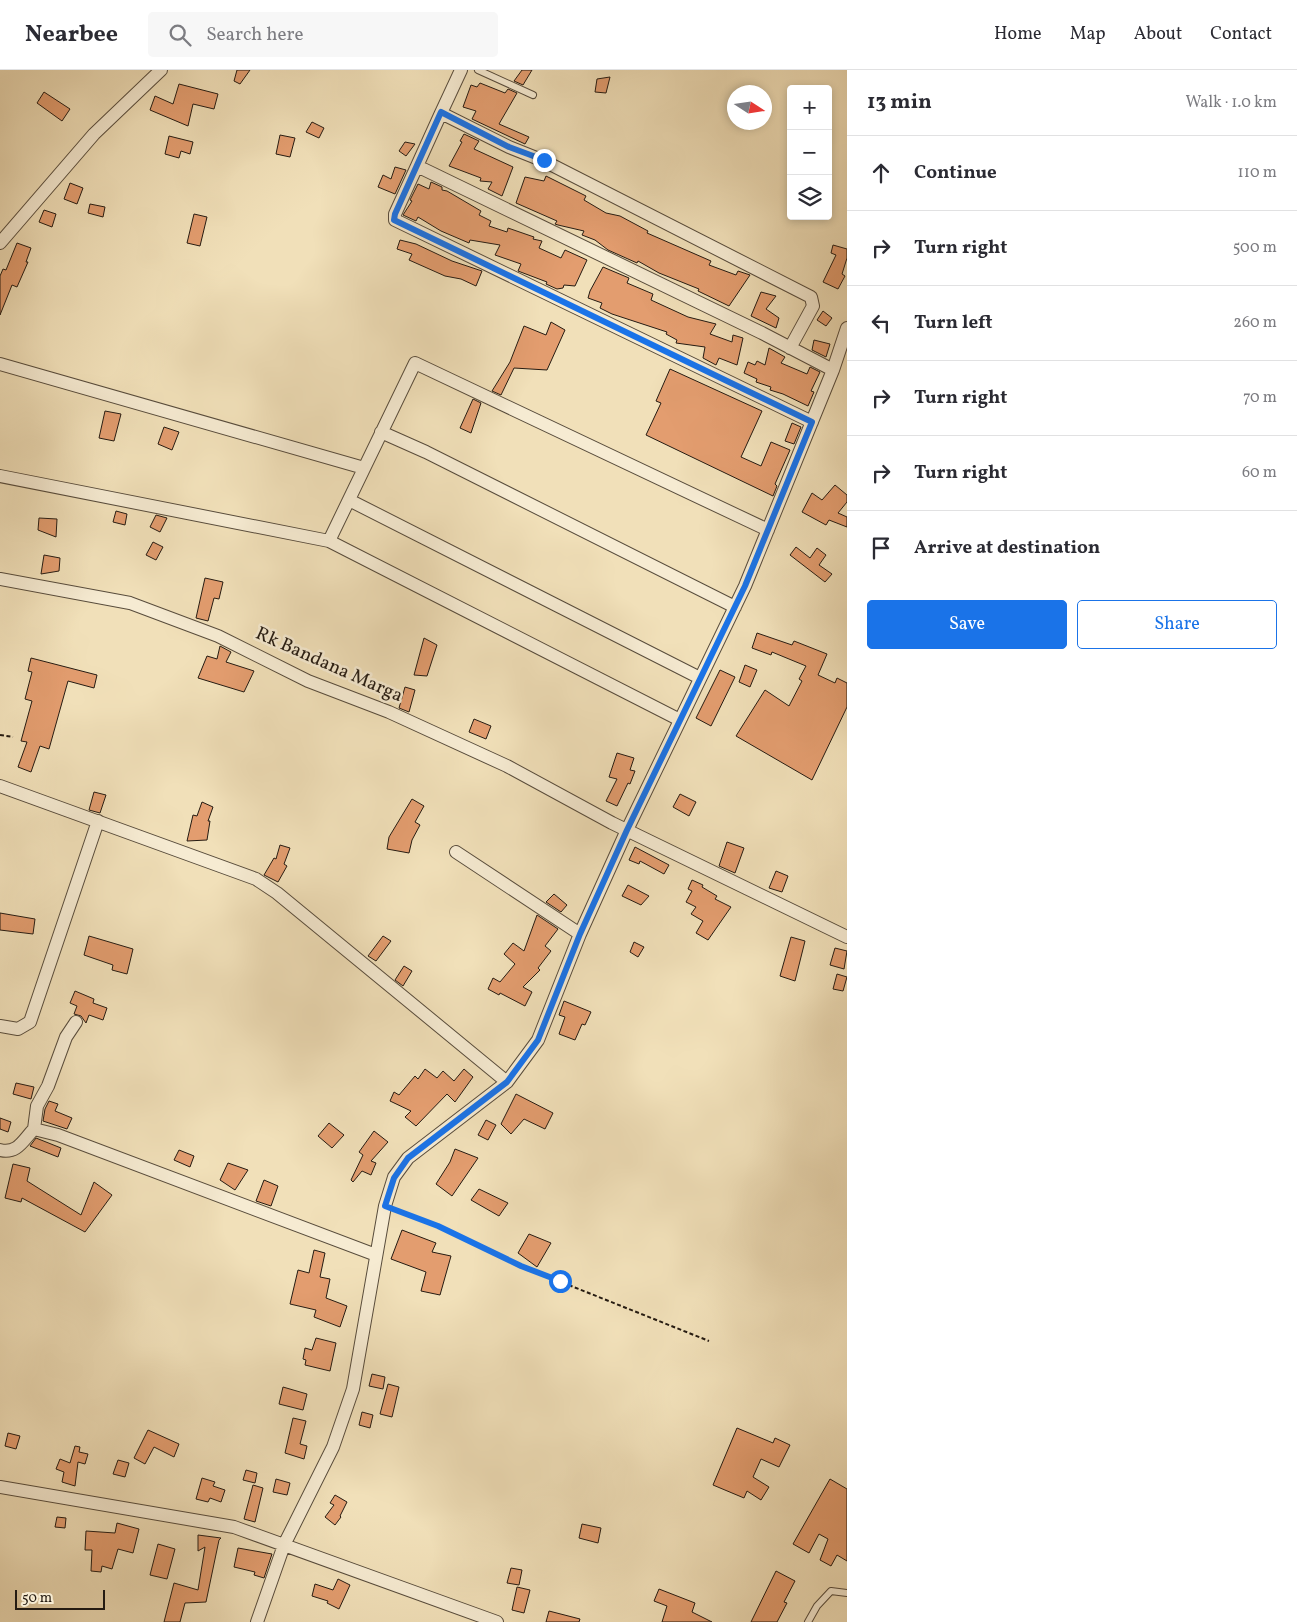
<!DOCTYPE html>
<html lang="en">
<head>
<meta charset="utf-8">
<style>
	body { margin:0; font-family:Vollkorn,serif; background:#f7f7f7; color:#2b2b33 }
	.controls { position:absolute; right:15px; top:15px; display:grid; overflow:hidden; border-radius:5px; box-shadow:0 2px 8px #0003 }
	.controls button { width:45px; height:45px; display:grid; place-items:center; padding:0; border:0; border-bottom:1px solid #e1e1e2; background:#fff; color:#2b2b33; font:25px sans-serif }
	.compass { position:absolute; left:727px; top:15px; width:45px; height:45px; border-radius:50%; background:#fff; box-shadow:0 2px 8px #0003; rotate:102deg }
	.scale { position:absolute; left:15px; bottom:12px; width:90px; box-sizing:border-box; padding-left:5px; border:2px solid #251b12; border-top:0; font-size:14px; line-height:18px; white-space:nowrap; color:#251b12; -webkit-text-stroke:4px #f6ebd2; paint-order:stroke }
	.stop { position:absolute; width:15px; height:15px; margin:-11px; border:4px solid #1a73e8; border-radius:50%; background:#fff }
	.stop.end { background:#1a73e8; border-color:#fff; box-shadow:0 1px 5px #0008 }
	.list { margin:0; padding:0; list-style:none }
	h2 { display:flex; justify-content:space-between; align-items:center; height:65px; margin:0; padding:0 20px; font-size:21px }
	h2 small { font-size:16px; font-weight:400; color:#7c7c81 }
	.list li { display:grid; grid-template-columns:32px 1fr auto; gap:15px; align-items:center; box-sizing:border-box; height:75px; padding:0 20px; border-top:1px solid #e1e1e2 }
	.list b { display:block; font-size:19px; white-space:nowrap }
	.list em { font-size:16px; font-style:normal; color:#7c7c81 }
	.actions { display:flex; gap:10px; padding:15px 20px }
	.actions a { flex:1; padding:11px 0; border:1px solid #1a73e8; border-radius:5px; text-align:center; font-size:18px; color:#1a73e8 }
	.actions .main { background:#1a73e8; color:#fff }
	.icon { flex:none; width:28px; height:28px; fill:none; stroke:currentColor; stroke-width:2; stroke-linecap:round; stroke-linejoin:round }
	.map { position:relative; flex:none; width:847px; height:1552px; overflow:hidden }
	header { display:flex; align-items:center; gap:30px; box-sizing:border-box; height:70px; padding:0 25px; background:#fff; border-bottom:1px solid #e1e1e2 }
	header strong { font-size:24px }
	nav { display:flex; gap:28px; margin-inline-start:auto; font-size:18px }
	.search { width:350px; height:45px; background:#f7f7f7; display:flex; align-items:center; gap:12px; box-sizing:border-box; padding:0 18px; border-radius:5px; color:#7c7c81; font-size:19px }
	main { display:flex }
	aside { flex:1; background:#fff }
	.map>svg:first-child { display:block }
</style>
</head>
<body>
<header>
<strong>Nearbee</strong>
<div class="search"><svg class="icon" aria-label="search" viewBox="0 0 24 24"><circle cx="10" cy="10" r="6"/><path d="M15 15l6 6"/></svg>Search here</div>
<nav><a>Home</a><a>Map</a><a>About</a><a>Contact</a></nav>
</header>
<main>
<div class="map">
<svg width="847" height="1552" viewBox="0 0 847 1552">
	<rect width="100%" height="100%" fill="#f1e0b9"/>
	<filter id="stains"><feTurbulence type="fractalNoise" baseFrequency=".004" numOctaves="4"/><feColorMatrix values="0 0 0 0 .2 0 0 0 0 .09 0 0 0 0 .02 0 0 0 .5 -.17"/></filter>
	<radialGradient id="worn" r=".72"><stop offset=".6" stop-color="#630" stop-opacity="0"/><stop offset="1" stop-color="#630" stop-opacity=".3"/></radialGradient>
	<!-- building -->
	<path fill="#e39d6f" stroke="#251b12" d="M237,0h13l-10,14 -6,-3z
		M522,0h10l-9,15 -9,-4z
		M610,7l-4,16 -11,-1 2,-13z
		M480,13l25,10 3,-4 9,4 -18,31 30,13 -4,7 -53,-25 4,-8 -13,-4 8,-22 6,2z
		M179,14l39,10 -4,15 -21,-5 -5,22 -38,-16 5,-14 18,8z
		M44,22l26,17 -8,12 -25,-18z
		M312,52l12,6 -5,10 -13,-6z
		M464,64l15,7 -5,8 39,18 -11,29 -14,-7 4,-7 -12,-1 1,-3 -32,-12 13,-24 -2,-1z
		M280,65l15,3 -5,19 -14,-3z
		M169,66l24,6 -3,12 -9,-3 -2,7 -14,-4z
		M405,72l10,2 -9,12 -7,-5z
		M395,97l11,3 -11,24 -17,-7 5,-12 8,4z
		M546,106l40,20 -2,4 22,13 14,3 28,15 -1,2 64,28 -2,4 27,10 2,-4 12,4 -21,31 -31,-15 1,-2 -40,-16 -21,-12 -1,2 -29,-13 -13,-10 -13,-5 2,-4 -26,-6 -3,-1 2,-3 -41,-18 9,-26 19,4z
		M431,112l11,5v3l5,1 34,20 -2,4 12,6 -2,5 18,6 1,-4 26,9 -1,2 9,2 -3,7 22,10 4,-8 22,10 -12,26 -11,-1 -1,3 -6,1 -11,-5 1,-2 -29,-11 3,-7 -26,-9 5,-10 -30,-5 -1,3 -28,-12 -23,-14 -2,4 -13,-6 9,-14 -2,-1 8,-16 11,5z
		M70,113l13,5 -6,16 -13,-5z
		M90,134l15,3 -2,10 -15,-4z
		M44,140l12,4 -4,13 -13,-5z
		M194,144l13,3 -7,29 -13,-3z
		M400,170l16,4 36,17 30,10 -6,15 -15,-7 -16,-3 -36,-16 3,-6 -15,-5z
		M17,173l14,5 -5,14h2l-11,25 -5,-2 -12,30v-39l3,-7 3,1z
		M833,175l14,4v9l-5,16 3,2 -7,13 -15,-7 13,-27 -5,-2z
		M603,197l26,11 -2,5 26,11 -2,6 37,17 28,7 -6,10 22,8 1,-7 10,3 -6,27 -18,-7 -3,7 -13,-7 2,-11 -29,-4 1,-3 -11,-6 1,-2 -55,-18 -12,-6 2,-5 -14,-5 2,-7z
		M761,222l15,4 -10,13 13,9 -3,10 -25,-12z
		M823,241l9,7 -6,8 -9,-6z
		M551,252l14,8 -18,40 -33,-2 -13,27 -9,-4 18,-29 14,-36 22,9z
		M814,270l16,4 -4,13 -14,-7z
		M769,278l16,9 -4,6 26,11 3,-7 10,5 -9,19 3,1 -6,14 -25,-12 -13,-4 1,-3 -15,-5 1,-3 -13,-6 4,-11 7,3 2,-4 8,4z
		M670,299l92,42 -21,46 20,9 10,-24 19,8 -15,34 2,2 -4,10 -127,-61 15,-32 -5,-2z
		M473,329l8,4 -10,30 -11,-5z
		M105,341l16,3 -7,27 -15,-3z
		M792,353l9,4 -7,17 -9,-3z
		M164,357l15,5 -7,18 -14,-6z
		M835,415l12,10v7l-9,11 9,4v10l-18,-7 -3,5 -24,-13 10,-19 10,7z
		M116,441l11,3 -2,11 -12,-3z
		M156,445l11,3 -7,14 -10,-5z
		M39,448l18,1 -1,18 -18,-7z
		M153,472l10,5 -7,13 -10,-5z
		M796,477l14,11 7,-10 9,7 -7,10 13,9 -7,8 -35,-27z
		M44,485l16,3 -1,13 -18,3z
		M205,508l18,4 -4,17 -5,-1 -6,23 -12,-3z
		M757,563l35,12 2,-4 33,13 -9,21 17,8 2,-5 10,5v24l-35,73 -76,-44 29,-46 24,16 13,-25 -3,-2 7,-13 -34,-14 -1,3 -19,-7z
		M424,568l13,7 -10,31 -13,-1z
		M220,576l11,6 -5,10 28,9 -10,21 -46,-14 9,-22 10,3z
		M31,588l66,17 -3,13 -26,-7 -19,68 -9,-3 -9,26 -13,-5 9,-25 -6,-1 11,-40 -7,-2 7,-27 -4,-1z
		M745,595l12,5 -7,17 -11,-5z
		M720,600l15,7 -24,49 -15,-8z
		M405,617l10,3 -6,22 -10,-4z
		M474,649l17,7 -5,13 -17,-7z
		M617,683l17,5 -4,12 5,1 -5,13 -2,-1 -11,23 -11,-5 11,-22 -8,-2z
		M94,722l12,3 -6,18 -11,-3z
		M680,724l16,8 -7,14 -16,-9z
		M412,729l12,7 -9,16 5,3 -8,15 -3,13 -22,-4 2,-12z
		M202,732l11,5 -5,14h2l-3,19 -20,1 6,-26 4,1z
		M727,772l17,6 -9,25 -16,-7z
		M280,775l10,3 -6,16 3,2 -9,16 -14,-7 10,-17 2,1z
		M635,777l34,18 -5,9 -24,-13 -1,3 -10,-4z
		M776,801l12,5 -6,16 -13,-4z
		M692,810l11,5 -1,2 15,9 -2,3 16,8 -23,33 -12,-7 7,-12 -12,-7 5,-7 -10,-5 6,-11 -4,-2z
		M628,815l21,11 -8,9 -19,-9z
		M554,824l13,11 -6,7 -15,-10z
		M0,843l35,6 -2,15 -33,-4z
		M537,845l21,14 -13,17 6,5 -13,17 2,2 -17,17 9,5 -7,14 -25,-13 -1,2 -11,-6 5,-11 7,4 15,-18 -11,-10 9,-11 11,8z
		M89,866l44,13 -6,25 -15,-4 1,-5 -29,-10z
		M383,866l8,5 -15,20 -8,-5z
		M791,867l14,4 -10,40 -15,-5z
		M634,872l10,5 -6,10 -8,-5z
		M835,878l12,3 -3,18 -14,-4z
		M404,896l8,5 -9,15 -8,-6z
		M837,904l10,3 -4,14 -10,-2z
		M75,921l19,8 -1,4 14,5 -4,12 -14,-5 -3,8 -5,-7 -7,-2 3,-8 -7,-3z
		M564,931l27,11 -6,13 -3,-1 -7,16 -16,-6 6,-17 -6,-2z
		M425,999l12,9 6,-7 11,10 10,-12 9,8 -18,25 -8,-8 -31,32 -11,-9 6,-6 -21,-10 4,-9 5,3 16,-19 3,3z
		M16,1013l18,4 -3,12 -18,-5z
		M516,1024l37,19 -8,16 -21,-10 -13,15 -10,-10z
		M49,1031l9,3 -3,7 17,7 -5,11 -24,-8 2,-12z
		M0,1048l11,4 -3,10 -8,-3z
		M486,1050l10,5 -8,15 -10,-5z
		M329,1053l15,12 -12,13 -14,-12z
		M374,1061l14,11 -17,19 5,2 -5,12 -9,-4 -9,11 -2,-2 12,-25 -4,-3z
		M36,1068l25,10 -3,9 -28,-11z
		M455,1079l23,9 -26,38 -16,-12 14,-22z
		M179,1080l15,6 -4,11 -16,-7z
		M228,1093l20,7 -13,20 -15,-10z
		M13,1094l17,4 -3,13 54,34 13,-33 18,13 -27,37 -63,-34 -1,4 -16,-4z
		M264,1110l14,6 -7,20 -15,-5z
		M479,1119l29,14 -9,13 -28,-16z
		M402,1160l34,13 -4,9 19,4 -11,39 -19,-4 5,-19 -35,-13z
		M529,1164l22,9 -14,24 -19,-14z
		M314,1180l11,3 -5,24 10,2 -4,19 21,8 -7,21 -26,-10 2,-7 -26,-6 8,-34 11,3z
		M316,1268l20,5 -6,28 -25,-6 1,-5 -3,-1 2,-11 7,2z
		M372,1304l13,3 -2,12 -14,-3z
		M388,1314l11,3 -7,30 -12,-3z
		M283,1317l24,7 -4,16 -24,-6z
		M362,1342l11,3 -3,13 -11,-3z
		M293,1348l13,3 -6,23 7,2 -3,13 -19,-6z
		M737,1358l36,15 2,-5 15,7 -11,22 -18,-8 -8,18 16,10 -8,13 -14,-9 -3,7 -31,-13z
		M148,1360l31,14 -5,13 -20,-10 -9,17 -11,-6z
		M8,1363l12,3 -4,13 -11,-3z
		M75,1376l5,1 -1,5 9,2 -3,10 -7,-2 -3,24 -13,-4 2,-10 -8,-3 4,-10 10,4z
		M118,1390l11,3 -4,14 -12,-3z
		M246,1400l11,3 -2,10 -12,-3z
		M202,1408l13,4 -2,4 12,4 -4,12 -11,-4 -2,4 -12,-3z
		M276,1409l14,4 -3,12 -14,-3z
		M830,1409l17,10v72l-10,-6 -6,11 -11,-6 8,-21 -9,-5 -10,19 -16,-9z
		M253,1415l10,3 -8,34 -11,-3z
		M335,1425l12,7 -7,14 1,1 -6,8 -10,-8 9,-12 -4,-2z
		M57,1447l9,1 -1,10 -10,-1z
		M117,1453l22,6 -6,24 -15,-4 -6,20 -10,-3 -1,6 -10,-1 1,-21h-7l1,-19 29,2z
		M582,1454l19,4 -3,15 -19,-5z
		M198,1465l23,3 -2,2 -13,62 -21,1 -5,19h-16l10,-39 24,7 7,-43 -7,4z
		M158,1474l17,5 -8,30 -17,-4z
		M238,1478l34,6 -8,24 -10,-3 1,-3 -21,-5z
		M511,1498l11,2 -3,15 -12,-2z
		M776,1501l19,10 -11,21 3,1 -10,19h-26z
		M338,1509l12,6 -11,24 -12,-6 1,-2 -16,-5 3,-12 18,6z
		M517,1517l13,3 -6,23 -12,-3z
		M659,1519l36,14 -3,9 20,10h-50l5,-16 -13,-5z
		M549,1541l31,8 -1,3h-33z"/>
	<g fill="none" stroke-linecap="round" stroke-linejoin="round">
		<defs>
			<path id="service" d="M478,0l55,25
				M808,1552l9,-16 14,-15 16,2"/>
			<path id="minor" d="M441,43l20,-43
				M417,96l24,-53 68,34 35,14 267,136 2,9 -23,42
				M0,173l94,-109 67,-64
				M0,294l364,104
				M812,352l-417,-202v-6l22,-48 345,167 71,37
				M381,362l45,20 309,155
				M0,406l329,65 86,-178 353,167
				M349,430l351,178
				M329,471l351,179
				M0,509l130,24 88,33 90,45 81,31 118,54 105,57 235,114
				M0,716l256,93 21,14 230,189
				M456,782l124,82
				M0,956l18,3 12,-7 68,-201
				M34,1059l3,-23 11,-20 18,-49 10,-15
				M0,1080c18,4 23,-10 34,-21l24,6 318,120
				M0,1417l234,40 263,95
				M257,1552l27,-77 49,-98 20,-58 32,-183 9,-29 14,-19 99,-76 31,-42 42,-106 47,-104 118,-244 88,-216 14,-42"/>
		</defs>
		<!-- service casing -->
		<use href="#service" stroke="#584c3c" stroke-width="8"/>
		<!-- minor casing -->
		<use href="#minor" stroke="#584c3c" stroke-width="14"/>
		<!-- path -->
		<path stroke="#251b12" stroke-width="2" stroke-dasharray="4 2.5" stroke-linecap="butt" d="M0,665l13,2
			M396,1140l42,16 83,40 188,75"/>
		<!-- service -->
		<use href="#service" stroke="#f6ebd2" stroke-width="6"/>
		<!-- minor -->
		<use href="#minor" stroke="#f6ebd2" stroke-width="12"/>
	</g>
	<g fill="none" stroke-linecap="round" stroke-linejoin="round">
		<!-- route -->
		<path stroke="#1a73e8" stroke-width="6" d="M544,90l-35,-13 -68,-35 -46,102 -1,6 418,202 -67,164 -118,244 -47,104 -42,106 -31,42 -99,76 -14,20 -9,28 53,20 83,40 39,15"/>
	</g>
	<g text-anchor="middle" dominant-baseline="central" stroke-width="5" stroke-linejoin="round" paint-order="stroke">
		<!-- street labels -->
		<g font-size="19" fill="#251b12" stroke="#f6ebd2">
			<text transform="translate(329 595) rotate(24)">Rk Bandana Marga</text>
		</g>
	</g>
	<rect width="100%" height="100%" filter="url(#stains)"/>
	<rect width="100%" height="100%" fill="url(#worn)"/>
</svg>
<div class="controls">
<button>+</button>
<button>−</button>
<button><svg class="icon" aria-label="layers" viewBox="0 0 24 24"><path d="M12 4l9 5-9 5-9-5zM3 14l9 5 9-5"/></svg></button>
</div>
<svg class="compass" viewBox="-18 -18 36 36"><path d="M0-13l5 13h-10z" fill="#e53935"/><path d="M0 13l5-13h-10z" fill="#7c7c81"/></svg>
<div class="scale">50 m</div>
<div class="stop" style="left:560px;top:1211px"></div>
<div class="stop end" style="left:544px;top:90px"></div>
</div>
<aside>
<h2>13 min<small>Walk · 1.0 km</small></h2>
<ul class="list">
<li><svg class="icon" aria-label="ahead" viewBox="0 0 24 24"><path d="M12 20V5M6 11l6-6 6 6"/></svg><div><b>Continue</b></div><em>110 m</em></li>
<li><svg class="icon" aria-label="right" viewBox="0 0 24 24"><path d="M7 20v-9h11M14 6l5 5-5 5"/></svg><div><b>Turn right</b></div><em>500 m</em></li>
<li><svg class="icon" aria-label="left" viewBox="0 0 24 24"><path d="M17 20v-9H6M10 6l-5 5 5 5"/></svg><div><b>Turn left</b></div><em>260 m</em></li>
<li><svg class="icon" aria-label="right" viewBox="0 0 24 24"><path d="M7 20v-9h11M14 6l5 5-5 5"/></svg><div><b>Turn right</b></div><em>70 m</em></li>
<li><svg class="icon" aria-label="right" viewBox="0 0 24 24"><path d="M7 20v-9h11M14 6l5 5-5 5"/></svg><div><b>Turn right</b></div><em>60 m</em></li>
<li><svg class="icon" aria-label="arrive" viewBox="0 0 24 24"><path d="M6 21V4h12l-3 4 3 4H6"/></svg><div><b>Arrive at destination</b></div></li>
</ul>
<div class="actions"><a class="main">Save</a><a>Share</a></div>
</aside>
</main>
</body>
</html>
